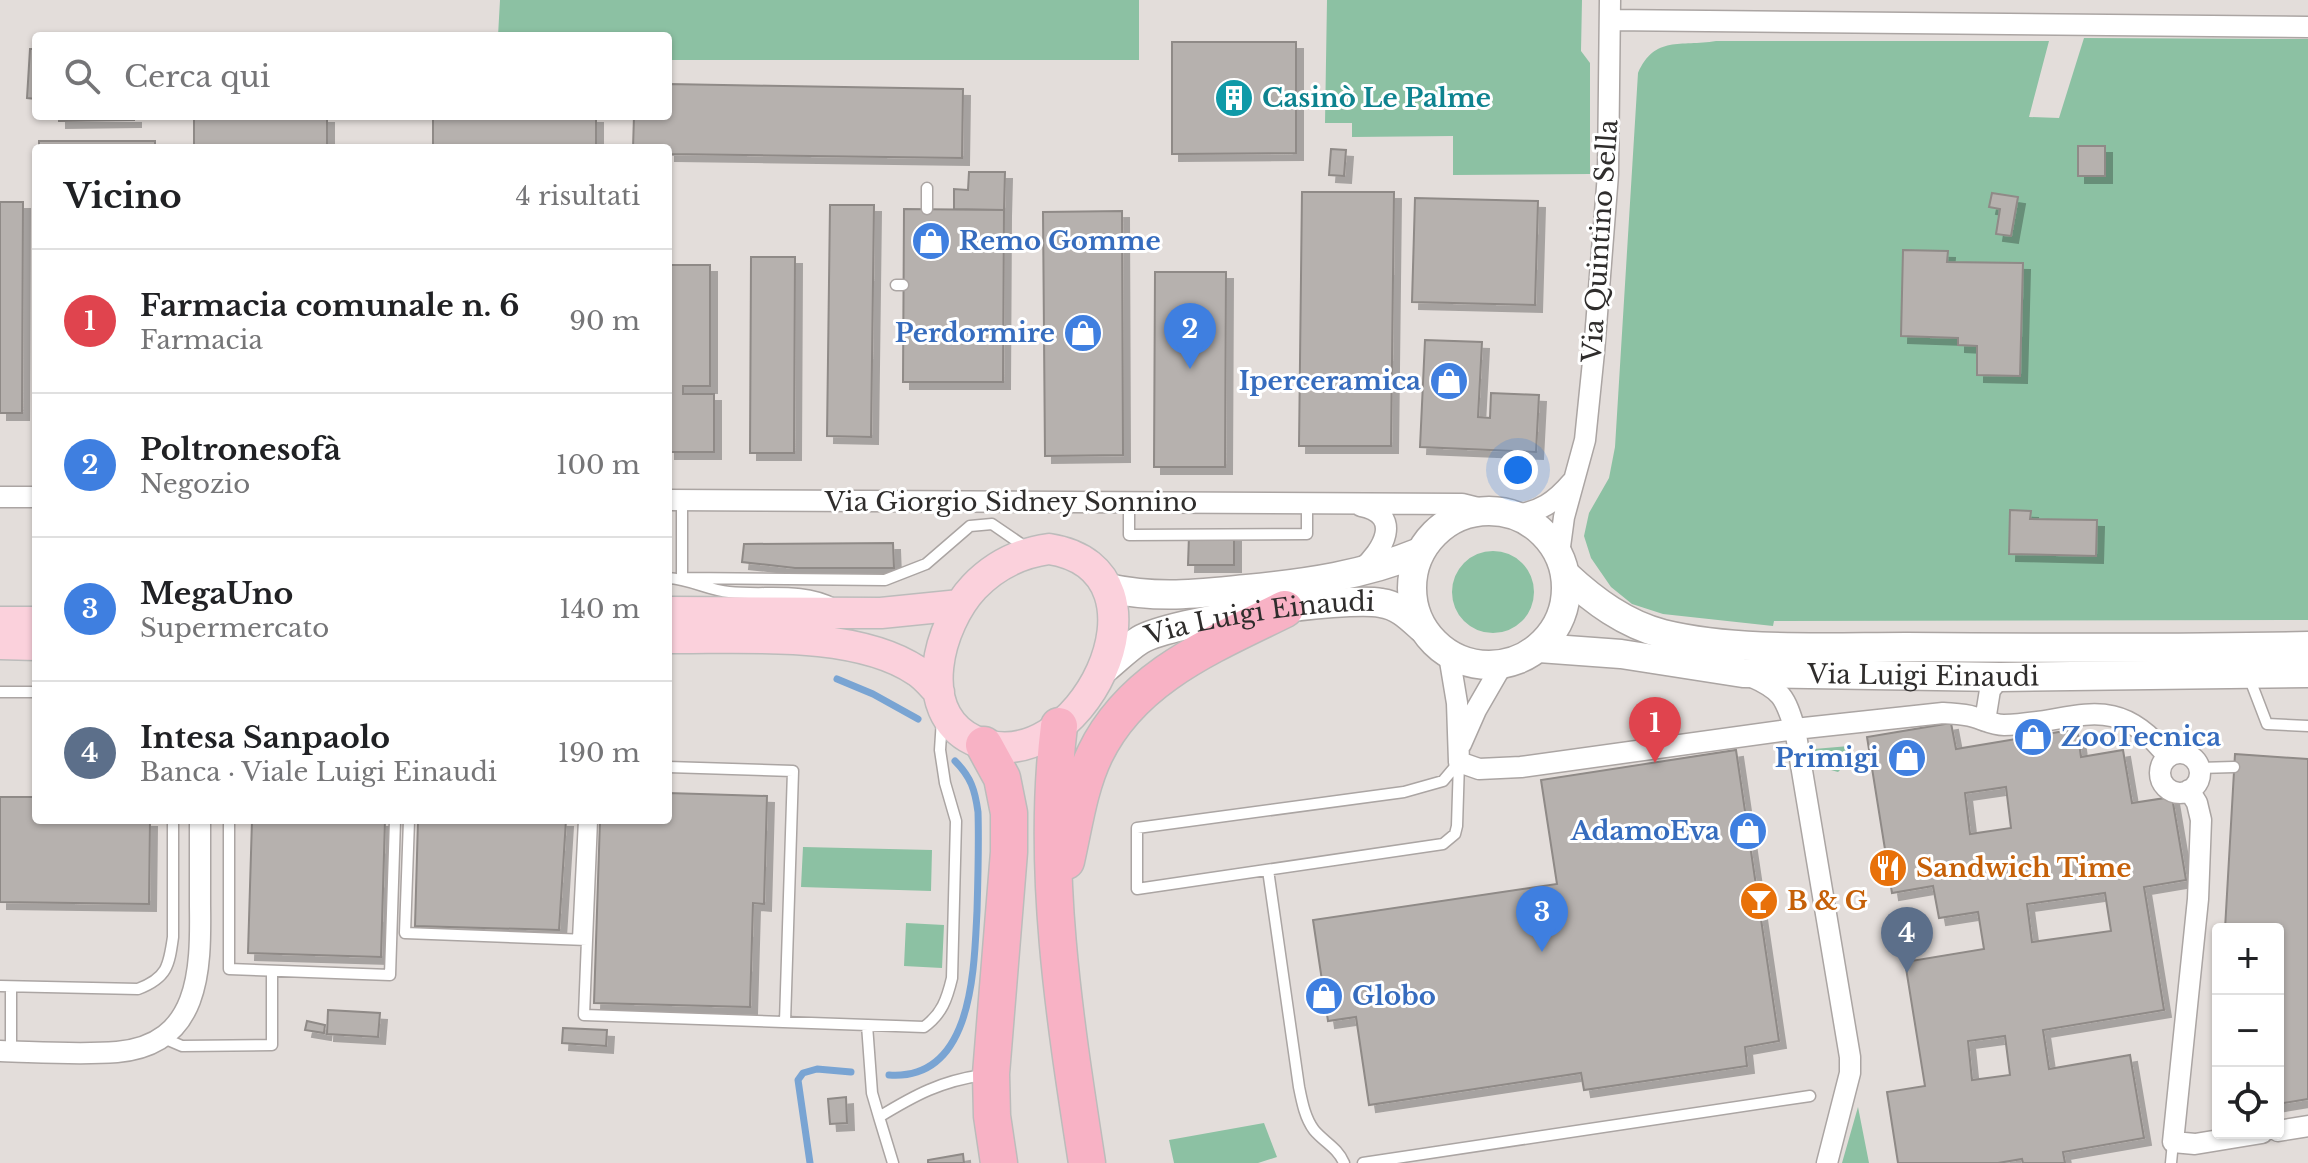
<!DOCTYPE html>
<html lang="it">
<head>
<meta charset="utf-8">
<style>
	body { margin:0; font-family:"Libre Baskerville",serif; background:#f6f6f6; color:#202124 }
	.controls { position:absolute; right:24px; bottom:24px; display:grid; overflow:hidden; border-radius:8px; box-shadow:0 2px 6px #0004 }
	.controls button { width:72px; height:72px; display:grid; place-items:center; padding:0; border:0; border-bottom:2px solid #e0e0e0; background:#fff; color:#202124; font:40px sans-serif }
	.you { position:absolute; left:1518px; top:470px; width:28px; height:28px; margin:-20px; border:6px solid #fff; border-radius:50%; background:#1a73e8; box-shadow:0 0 0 12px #1a73e833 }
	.badge { display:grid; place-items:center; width:52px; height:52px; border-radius:50%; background:#7c3aed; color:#fff; font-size:26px; font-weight:700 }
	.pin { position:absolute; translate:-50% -66px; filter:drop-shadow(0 2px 4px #0008) }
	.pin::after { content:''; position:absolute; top:42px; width:28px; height:24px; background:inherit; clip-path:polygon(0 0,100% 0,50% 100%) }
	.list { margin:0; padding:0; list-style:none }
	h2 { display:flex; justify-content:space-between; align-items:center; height:104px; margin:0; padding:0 32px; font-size:34px }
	h2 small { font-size:26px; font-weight:400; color:#757577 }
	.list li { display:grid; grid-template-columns:52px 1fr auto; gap:24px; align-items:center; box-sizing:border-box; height:144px; padding:0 32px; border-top:2px solid #e0e0e0 }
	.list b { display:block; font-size:30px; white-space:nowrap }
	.list p { margin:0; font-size:26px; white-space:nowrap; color:#757577 }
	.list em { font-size:26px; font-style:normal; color:#757577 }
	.icon { flex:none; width:44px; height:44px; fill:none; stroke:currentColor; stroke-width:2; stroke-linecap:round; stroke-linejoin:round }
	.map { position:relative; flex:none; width:2308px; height:1163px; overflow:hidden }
	.search { position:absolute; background:#fff; box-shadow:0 2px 6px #0004; left:32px; top:32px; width:640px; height:88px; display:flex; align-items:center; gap:20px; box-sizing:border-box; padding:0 28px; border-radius:8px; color:#757577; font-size:30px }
	.panel { position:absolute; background:#fff; box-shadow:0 2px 6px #0004; left:32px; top:144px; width:640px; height:680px; border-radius:8px }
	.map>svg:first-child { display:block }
</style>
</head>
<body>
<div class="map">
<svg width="2308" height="1163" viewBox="0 0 2308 1163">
	<defs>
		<filter id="shadow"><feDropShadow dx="7" dy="7" stdDeviation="0" flood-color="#0004"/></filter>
	</defs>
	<rect width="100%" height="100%" fill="#e3ddda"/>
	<!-- green -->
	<path fill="#8cc1a3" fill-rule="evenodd" d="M500,0h639v60h-471v-24h-170z
		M1327,0h255l-1,51 9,12v111l-137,1v-39l-101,1v-14h-27z
		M2084,38l224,1v581l-534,1 -1,5 -110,-12 -31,-10 -21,-17 -20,-29 -7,-22 5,-23 20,-35 6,-31 23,-374c17,-38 42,-26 78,-32h333l-20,76 30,1zM2079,146h26v30h-26zM1903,251h44v11l76,2 -3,112 -43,-1v-29l-18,-1 -1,-7 -57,-2zM2010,511h20v8l67,1 -1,35 -87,-1z
		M1452 592a41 41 0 1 1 82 0a41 41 0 1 1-82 0Z
		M1849,746l1,14 -12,12 -21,-6 -3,-17z
		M803,847l129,3 -1,41 -130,-4z
		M906,923l38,2 -2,43 -38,-2z
		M1858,1107l11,56h-27z
		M1264,1123l13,34 -19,6h-84l-5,-23z"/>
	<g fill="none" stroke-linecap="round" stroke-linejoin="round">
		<!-- stream -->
		<path stroke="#79a4d3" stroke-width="7" d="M837,679l36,15 45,25
			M889,1075c84,6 85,-105 88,-164 1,-33 2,-66 1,-99 -3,-22 -7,-35 -23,-51
			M810,1163l-12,-83 5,-7 14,-4 34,3"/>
	</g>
	<!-- building -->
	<path fill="#b6b1ae" stroke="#8f8a87" stroke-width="2" fill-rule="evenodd" filter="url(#shadow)" d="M1172,42h124v111l-124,1z
		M30,49h6v50l-9,-1z
		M668,84l295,5 -1,69 -294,-4v-6h-35l1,-32h34z
		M59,116h75v4l-75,1z
		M194,116h133v32h-133z
		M433,116h163v32l-163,-1z
		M39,141h116v7h-116z
		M2078,146h27v30h-27z
		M1331,149l15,1 -2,26 -15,-1z
		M969,172h36l-1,38 -50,-1v-20l14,1z
		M1302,192h92l-3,254h-92z
		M1992,193l26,4 -7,39 -15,-2 4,-25 -11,-2z
		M1415,198l123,3 -3,104 -123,-3z
		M0,202h23l-1,211h-22z
		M830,205h44l-3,232 -44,-1z
		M904,209l100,1 -1,172h-100z
		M1122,211l1,244 -78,1 -2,-244z
		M1903,250l45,1 -1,11 76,1 -3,113 -43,-1v-29l-19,-1v-7l-57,-2z
		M751,257h44l-1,196h-44z
		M668,265h42v121h-27v8h31v58h-46z
		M1155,272h71l-1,195h-71z
		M1425,340l57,2 -4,75 12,1 1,-25 48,2 -3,57 -116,-5z
		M2010,510l21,1 -1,8 67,1 -1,36 -87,-2z
		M1189,535h45v30h-46z
		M893,543l1,25h-99l-53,-6 2,-18z
		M1951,723l5,26 121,-20 4,28 42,-7 9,53 40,-6 14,83 -42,7 20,123 -121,20 6,39 81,-14 14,83 -81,14 2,11h-42l-1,-4 -24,4h-100l-11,-71 38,-6 -20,-124 79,-13 -6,-37 -39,6 -6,-32 -41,7 -25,-156zM2006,787l5,41 -41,6 -5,-41zM2105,893l6,38 -79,11 -5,-38zM2005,1036l5,39 -38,5 -4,-39z
		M1736,750l43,291 -34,6 2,19 -163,24 -3,-17 -212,32 -13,-88 -28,4 -15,-101 244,-36 -16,-104z
		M2235,754l73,5v340l-30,5v-175h-53z
		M668,793l99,3 -3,108 -11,-1 -3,104 -156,-4 6,-183h68z
		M0,797h36v23h114l-1,84 -149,-2z
		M252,820h133l-4,137 -133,-4z
		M418,820h148l-7,110 -144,-4z
		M328,1010l52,3 -2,24 -51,-3z
		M307,1021l18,4 -1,8 -19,-3z
		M563,1028l44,2 -1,16 -44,-3z
		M846,1097l1,26 -17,1 -2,-25z
		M963,1154l1,9h-36v-3z"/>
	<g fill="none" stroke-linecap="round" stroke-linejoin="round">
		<defs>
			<path id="lane" d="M927,209v-21
				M896,285h7
				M682,500v78l203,2 41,-16 44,-38 22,-2 35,24
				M1129,503v32l178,-1v-30
				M668,578c22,1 40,12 61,14 36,4 72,-5 105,12
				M2249,677l18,47 41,2
				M0,692h36
				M1459,762l-2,64 -2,8 -12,10 -306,45v-61l267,-36 39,-11z
				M668,767l125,4 -8,251
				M2199,768l35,-1
				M229,820v149l161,6 5,-155
				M409,820l-4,113 182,7 -3,75 340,12c18,-13 23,-28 28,-49l4,-157 -11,-38 -5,-33 2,-31
				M1268,870l31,217c3,15 6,31 15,43 10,12 24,18 30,33
				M578,939l6,-119
				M587,940l5,-120
				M0,986l138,3c29,-11 31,-23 35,-52v-117
				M867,1025l5,68 7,24
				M161,1037l21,9 90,-1v-74
				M11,1051v-64
				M893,1163l-14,-46c36,-22 62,-36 104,-42
				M1363,1163l447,-67
				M2171,1163l2,-21"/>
			<path id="street" d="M1610,20l698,7
				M0,497h36
				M668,500l794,4 24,6
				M1515,515c25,-3 40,-13 57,-33
				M1559,554l5,-37 21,-77 9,-88 14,-178 2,-174
				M1361,570c22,-19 43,-55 0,-64
				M1449,655l8,48 2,59 20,7 42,-2 274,-38 148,-16c11,1 21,1 31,4 10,3 19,8 30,8 70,-1 110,-38 164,32
				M1750,676c32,14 35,21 45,53l55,328v16l-23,90
				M1985,721l5,-31 10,-13
				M1461,744l15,-34 26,-45
				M2160 773a20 20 0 1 1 40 0a20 20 0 1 1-40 0Z
				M2189,790l8,13 4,17 -3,79 -25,243 22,2 67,-11
				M0,1051c38,1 78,4 117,1 83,-7 84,-82 83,-146 0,-29 0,-57 0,-86
				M2278,1131l30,-5"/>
			<g id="secondary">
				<circle cx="1489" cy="588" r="77"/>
				<path d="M1566,575c28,26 59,49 97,59 74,18 166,13 243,13 134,1 268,2 402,-1"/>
				<path d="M1107,588c53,11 87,6 140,1 60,-6 117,-14 173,-37"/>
				<path id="s1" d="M1539,648l82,6 122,19 257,4 308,-4"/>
				<path id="s2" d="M1102,671c13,-10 25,-23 38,-31 32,-19 204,-44 241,-37 17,2 29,14 41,25"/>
			</g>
			<path id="primary" d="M1049,549c137,21 28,241 -76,191 -59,-29 -34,-116 1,-153 21,-22 46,-34 75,-38z
				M668,612l213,1 79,-8
				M0,622h36
				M668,638c72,1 187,-9 249,33 8,5 15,14 22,21
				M0,644l36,1"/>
			<path id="highway" d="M1059,726c-18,144 6,295 28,437
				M984,745l18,33 7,35v39l-18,222 1,42 7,47
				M1066,861c8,-35 13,-74 29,-107 37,-77 117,-109 190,-145"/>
		</defs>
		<!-- lane casing -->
		<use href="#lane" stroke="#aba5a3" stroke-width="13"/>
		<!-- street casing -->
		<use href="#street" stroke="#aba5a3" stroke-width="23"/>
		<!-- secondary casing -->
		<use href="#secondary" stroke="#aba5a3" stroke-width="31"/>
		<!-- primary casing -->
		<use href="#primary" stroke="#bcbcbb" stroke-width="33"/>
		<!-- highway casing -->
		<use href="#highway" stroke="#bcbcbb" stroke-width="39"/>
		<!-- lane -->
		<use href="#lane" stroke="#fff" stroke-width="10"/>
		<!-- street -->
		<use href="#street" stroke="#fff" stroke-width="20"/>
		<!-- secondary -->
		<use href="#secondary" stroke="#fff" stroke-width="28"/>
		<!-- primary -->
		<use href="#primary" stroke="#fbd1dc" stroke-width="30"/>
		<!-- highway -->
		<use href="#highway" stroke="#f8b2c5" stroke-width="36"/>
	</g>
	<!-- icons -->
	<defs>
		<symbol id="building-disc" viewBox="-11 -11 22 22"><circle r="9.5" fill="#0f9aa8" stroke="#fff"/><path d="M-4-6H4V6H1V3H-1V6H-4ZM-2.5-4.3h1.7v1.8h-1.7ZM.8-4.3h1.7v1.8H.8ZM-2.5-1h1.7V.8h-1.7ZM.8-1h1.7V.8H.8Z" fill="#fff"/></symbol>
		<symbol id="shop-disc" viewBox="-11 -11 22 22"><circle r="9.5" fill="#3f7fe0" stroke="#fff"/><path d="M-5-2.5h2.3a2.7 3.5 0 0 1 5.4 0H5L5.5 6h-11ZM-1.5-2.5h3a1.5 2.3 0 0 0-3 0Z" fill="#fff"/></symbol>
		<symbol id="restaurant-disc" viewBox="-11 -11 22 22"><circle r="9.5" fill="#e8710a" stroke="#fff"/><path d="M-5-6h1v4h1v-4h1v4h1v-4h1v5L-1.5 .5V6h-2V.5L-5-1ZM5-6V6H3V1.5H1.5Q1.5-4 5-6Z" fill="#fff"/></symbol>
		<symbol id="bar-disc" viewBox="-11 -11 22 22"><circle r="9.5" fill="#e8710a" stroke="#fff"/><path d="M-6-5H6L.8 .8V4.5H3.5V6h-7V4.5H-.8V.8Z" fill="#fff"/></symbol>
	</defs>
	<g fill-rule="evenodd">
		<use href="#building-disc" x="1212" y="76" width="44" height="44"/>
		<use href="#shop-disc" x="909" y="219" width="44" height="44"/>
		<use href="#shop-disc" x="1061" y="311" width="44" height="44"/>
		<use href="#shop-disc" x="1427" y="359" width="44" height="44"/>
		<use href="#shop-disc" x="2011" y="715" width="44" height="44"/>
		<use href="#shop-disc" x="1885" y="736" width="44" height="44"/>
		<use href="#shop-disc" x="1726" y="809" width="44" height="44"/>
		<use href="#restaurant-disc" x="1866" y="846" width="44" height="44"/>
		<use href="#bar-disc" x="1737" y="879" width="44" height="44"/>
		<use href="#shop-disc" x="1302" y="974" width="44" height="44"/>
	</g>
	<g text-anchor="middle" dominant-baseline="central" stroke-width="6" stroke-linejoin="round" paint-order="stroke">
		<!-- culture labels -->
		<g font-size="26" font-weight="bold" fill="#0d838f" stroke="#fff" text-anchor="start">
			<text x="1262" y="98">Casinò Le Palme</text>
		</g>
		<!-- shop labels -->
		<g font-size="26" font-weight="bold" fill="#366cbe" stroke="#fff" text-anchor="end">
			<text x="959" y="241" text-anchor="start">Remo Gomme</text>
			<text x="1055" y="333">Perdormire</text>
			<text x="1421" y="381">Iperceramica</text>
			<text x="2061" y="737" text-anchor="start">ZooTecnica</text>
			<text x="1879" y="758">Primigi</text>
			<text x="1720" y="831">AdamoEva</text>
			<text x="1352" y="996" text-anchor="start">Globo</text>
		</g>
		<!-- street labels -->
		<g font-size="26" fill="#2f2d2c" stroke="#fff">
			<text transform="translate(1600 241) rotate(-86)">Via Quintino Sella</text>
			<text x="1011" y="502">Via Giorgio Sidney Sonnino</text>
			<text stroke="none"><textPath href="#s2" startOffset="172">Via Luigi Einaudi</textPath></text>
			<text stroke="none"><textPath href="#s1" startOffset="386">Via Luigi Einaudi</textPath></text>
		</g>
		<!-- food labels -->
		<g font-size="26" font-weight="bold" fill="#c56008" stroke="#fff" text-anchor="start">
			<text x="1916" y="868">Sandwich Time</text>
			<text x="1787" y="901">B &amp; G</text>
		</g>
	</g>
</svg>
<div class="controls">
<button>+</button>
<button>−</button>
<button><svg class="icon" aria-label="locate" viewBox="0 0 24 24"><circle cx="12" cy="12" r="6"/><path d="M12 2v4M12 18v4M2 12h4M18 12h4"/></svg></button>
</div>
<div class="you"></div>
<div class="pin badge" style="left:1655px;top:763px;background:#e0444e">1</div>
<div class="pin badge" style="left:1190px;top:369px;background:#3f7fe0">2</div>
<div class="pin badge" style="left:1542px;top:952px;background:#3f7fe0">3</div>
<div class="pin badge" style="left:1907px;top:973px;background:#5c6f8a">4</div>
<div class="search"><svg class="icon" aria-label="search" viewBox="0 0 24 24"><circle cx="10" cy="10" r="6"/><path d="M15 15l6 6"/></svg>Cerca qui</div>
<section class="panel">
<h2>Vicino<small>4 risultati</small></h2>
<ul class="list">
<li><span class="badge" style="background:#e0444e">1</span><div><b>Farmacia comunale n. 6</b><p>Farmacia</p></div><em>90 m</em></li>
<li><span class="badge" style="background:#3f7fe0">2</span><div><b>Poltronesofà</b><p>Negozio</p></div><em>100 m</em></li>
<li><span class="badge" style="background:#3f7fe0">3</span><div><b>MegaUno</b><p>Supermercato</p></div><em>140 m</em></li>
<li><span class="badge" style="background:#5c6f8a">4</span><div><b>Intesa Sanpaolo</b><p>Banca · Viale Luigi Einaudi</p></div><em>190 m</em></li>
</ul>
</section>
</div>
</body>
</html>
